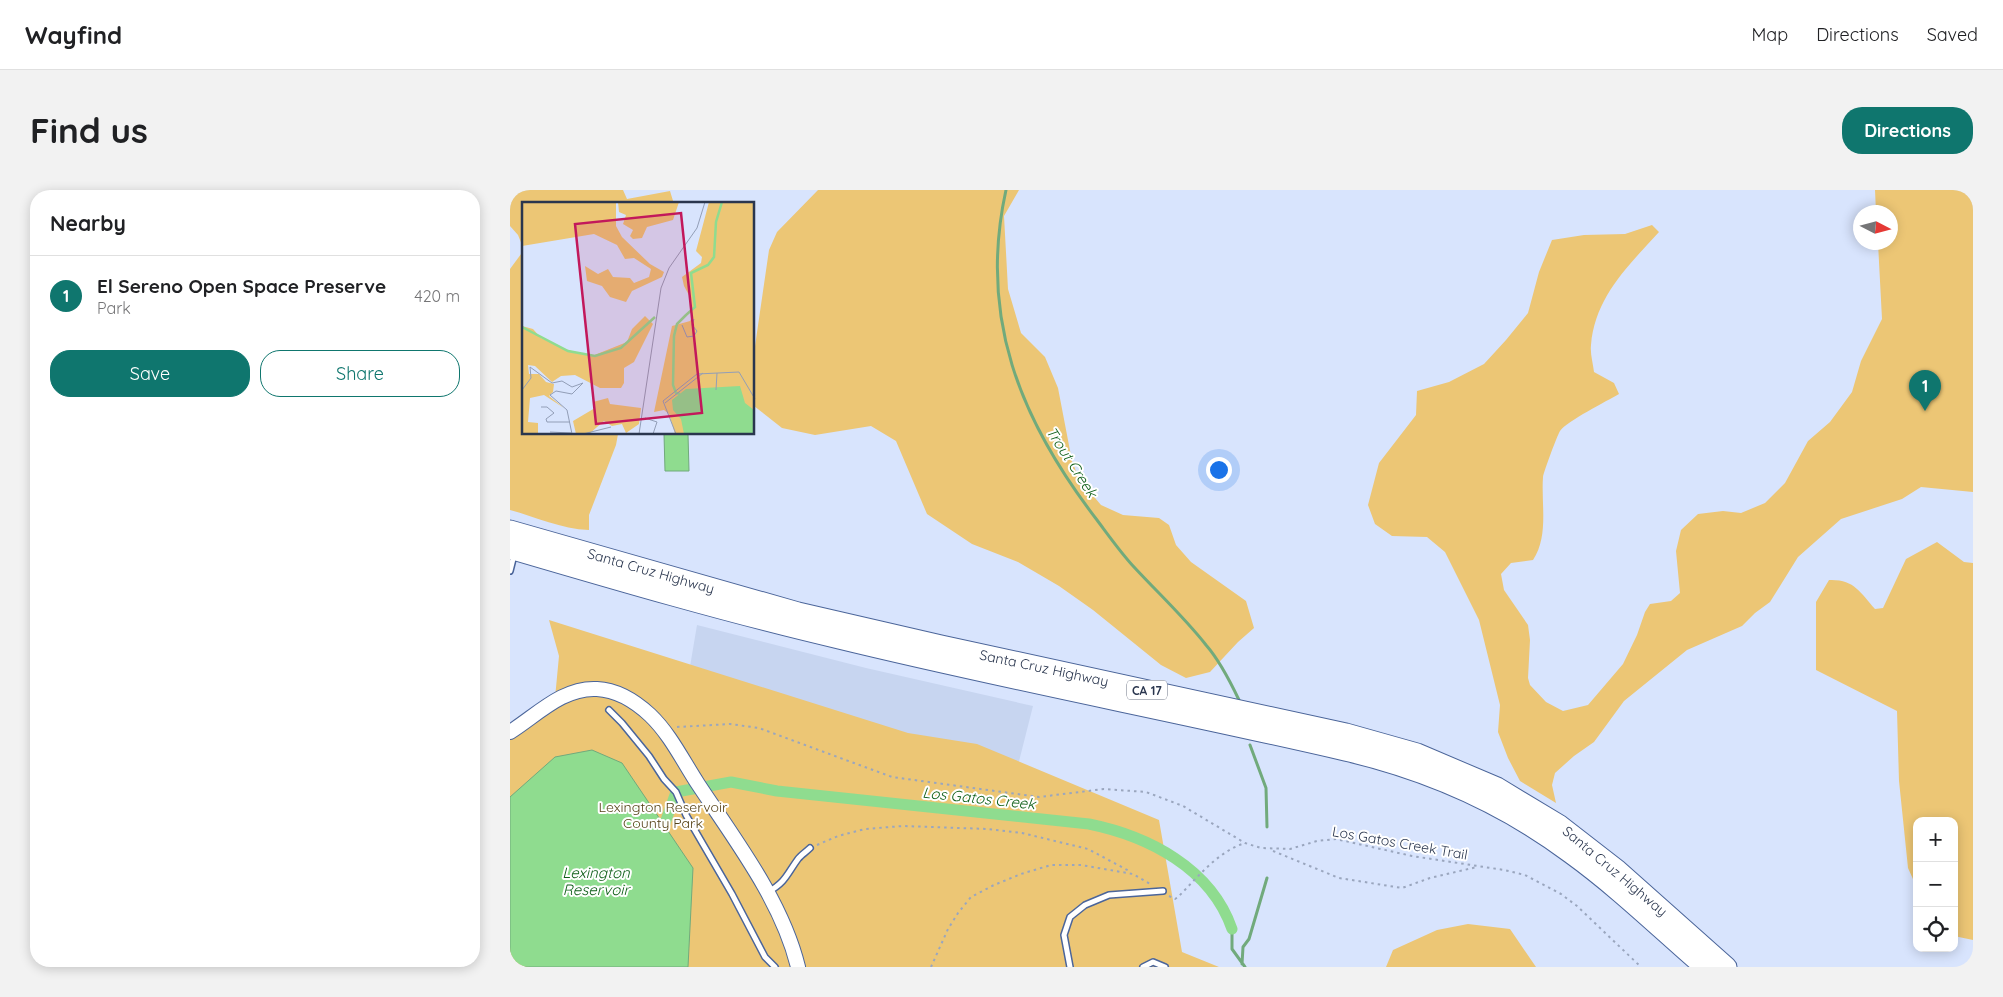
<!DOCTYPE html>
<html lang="en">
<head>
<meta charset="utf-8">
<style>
	body { margin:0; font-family:Quicksand,sans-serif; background:#f2f2f2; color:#202124 }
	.controls { position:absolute; right:15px; bottom:15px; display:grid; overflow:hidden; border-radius:10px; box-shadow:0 2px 12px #0003 }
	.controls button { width:45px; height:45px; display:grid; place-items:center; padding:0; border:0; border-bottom:1px solid #e0e0e0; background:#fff; color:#202124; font:25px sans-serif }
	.compass { position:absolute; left:1343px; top:15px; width:45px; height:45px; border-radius:50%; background:#fff; box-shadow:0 2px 12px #0003; rotate:96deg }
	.you { position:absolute; left:708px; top:279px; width:18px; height:18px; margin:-12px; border:4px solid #fff; border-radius:50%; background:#1a73e8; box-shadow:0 0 0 8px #1a73e833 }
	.badge { display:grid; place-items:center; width:32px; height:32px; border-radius:50%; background:#0f766e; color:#fff; font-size:16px; font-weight:700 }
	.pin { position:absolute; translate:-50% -41px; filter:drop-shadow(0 1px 2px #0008) }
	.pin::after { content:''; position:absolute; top:26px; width:18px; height:15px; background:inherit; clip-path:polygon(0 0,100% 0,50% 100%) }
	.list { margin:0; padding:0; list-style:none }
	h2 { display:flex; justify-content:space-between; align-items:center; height:65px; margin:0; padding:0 20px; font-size:21px }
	h2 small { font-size:16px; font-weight:400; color:#757577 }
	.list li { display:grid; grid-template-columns:32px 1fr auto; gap:15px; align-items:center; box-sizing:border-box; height:80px; padding:0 20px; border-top:1px solid #e0e0e0 }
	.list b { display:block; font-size:19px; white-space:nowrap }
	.list p { margin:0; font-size:16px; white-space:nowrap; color:#757577 }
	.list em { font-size:16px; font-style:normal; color:#757577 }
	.actions { display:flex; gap:10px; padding:15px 20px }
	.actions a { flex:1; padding:11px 0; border:1px solid #0f766e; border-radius:20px; text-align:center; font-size:18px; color:#0f766e }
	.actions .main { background:#0f766e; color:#fff }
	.icon { flex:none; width:28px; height:28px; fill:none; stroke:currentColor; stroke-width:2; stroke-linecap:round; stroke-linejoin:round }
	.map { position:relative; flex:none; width:1463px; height:777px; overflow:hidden; border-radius:20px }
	header { display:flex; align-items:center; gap:30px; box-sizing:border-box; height:70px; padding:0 25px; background:#fff; border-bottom:1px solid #e0e0e0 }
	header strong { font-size:24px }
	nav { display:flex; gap:28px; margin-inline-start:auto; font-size:18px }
	.intro { display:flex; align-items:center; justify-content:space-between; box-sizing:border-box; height:120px; padding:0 30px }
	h1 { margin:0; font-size:35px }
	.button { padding:12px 22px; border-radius:20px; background:#0f766e; color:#fff; font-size:18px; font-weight:700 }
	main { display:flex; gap:30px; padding:0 30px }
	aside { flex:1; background:#fff; border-radius:20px; box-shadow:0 2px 12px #0003 }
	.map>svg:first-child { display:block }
</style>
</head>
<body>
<header>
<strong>Wayfind</strong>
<nav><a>Map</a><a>Directions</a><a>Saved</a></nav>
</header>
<div class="intro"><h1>Find us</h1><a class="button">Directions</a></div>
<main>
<aside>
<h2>Nearby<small></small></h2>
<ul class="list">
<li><span class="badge">1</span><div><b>El Sereno Open Space Preserve</b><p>Park</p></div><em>420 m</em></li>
</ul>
<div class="actions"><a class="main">Save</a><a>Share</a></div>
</aside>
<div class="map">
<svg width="1463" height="777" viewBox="0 0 1463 777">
	<rect width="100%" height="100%" fill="#d8e4fd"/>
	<!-- built -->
	<path fill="#c7d5f0" d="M187,435l169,43 167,38 -23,91 -331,-65z"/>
	<!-- green -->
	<path fill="#ecc675" d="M0,0h113l4,9 43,-8 4,13h-150v230h94l-2,11 -27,70v15c-28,-1 -53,-13 -79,-20v-241l14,-19 -6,-15 -8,-9z
		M308,0h201l-15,26 4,73 13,44 24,24 13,31 14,73 7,18 22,26 22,10 36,3 10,7 7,20 15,17 55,39 8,27 -16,14 -28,30 -24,6 -25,-13 -68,-55 -34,-24 -41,-24 -46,-18 -45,-30 -31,-73 -25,-15 -56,9 -33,-7 -28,-22v-53l15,-103 8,-18z
		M1365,0h98v302l-52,-5 -19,12 -61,20 -43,38 -28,45 -15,11 -13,13 -55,24 -63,51 -30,41 -20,14 -19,17 -3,12 4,18 -36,-22 -12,-23 -10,-26 2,-27 -21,-85 -34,-68 -18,-15 -35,-1 -17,-12 -7,-19 11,-42 37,-48 1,-24 32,-9 35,-18 22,-24 22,-27 11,-41 13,-32 32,-5 41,-1 27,-9 7,7c-31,34 -64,65 -68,113 -1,9 2,18 3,27l20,11 5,11c-12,7 -52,27 -59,37 -3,5 -16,40 -17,46 -2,27 6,59 -10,83l-22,3 -10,11 3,16 24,35 2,15 -2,38 2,7 16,17 17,9 25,-6 35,-41 14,-29 8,-23 5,-8 21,-3 9,-8 -4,-42 5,-21 17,-16 25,-3 18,2 24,-10 20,-20 23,-42 22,-19 22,-30 9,-31 21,-42 -4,-76 12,-1v-30h-14z
		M1427,352l27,20 9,1v377l-19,-4v-115h-37v67l-9,-20 -9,-87 -2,-70 -81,-41v-68l13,-22c25,-1 31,12 46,29l8,-1 23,-49z
		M39,430l359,113 69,11 182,76 23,132 37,15h-709v-236l45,-33 4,-42z
		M958,734l42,5 26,38h-150l7,-17 44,-20z"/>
	<!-- water -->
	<path fill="#8fdc8f" stroke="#71aa7c" d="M154,244h24l1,37h-24z
		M82,560l30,13 71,105 -5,99h-178v-170l45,-40z"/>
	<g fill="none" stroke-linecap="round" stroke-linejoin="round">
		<!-- stream -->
		<path stroke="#71aa7c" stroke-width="3" d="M496,0c-28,127 14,230 91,330 12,16 24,33 37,47 24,26 50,50 72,78 14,16 24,36 33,55
			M740,555l16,43 1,39
			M722,739v20l13,18
			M732,774l1,-17 6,-8 18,-61"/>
		<!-- canal -->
		<path stroke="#8fdc8f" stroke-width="11" d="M154,636l12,-34 55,-10 46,9 312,33c59,12 122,44 143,105"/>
		<defs>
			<path id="lane" d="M0,381l4,-16
				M99,520l13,13 27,33 15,23 12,13 10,23 46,79 33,63 10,10
				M258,702c18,-10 19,-18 30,-33 3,-4 8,-7 12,-11
				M560,777l-6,-32 6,-18 15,-12 24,-10 54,-4
				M633,777l10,-5 12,5"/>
			<path id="secondary" d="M0,542c27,-17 53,-45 87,-43 20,1 39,13 53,26 20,19 33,46 48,69 37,56 84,117 100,183"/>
			<path id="highway" d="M0,340l288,82 143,33 405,88 71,20 80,34 63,38 58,45 109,97
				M0,359c109,32 218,64 329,90 168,41 338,73 506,112 82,19 158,52 226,103 47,34 89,75 133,113"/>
		</defs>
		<!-- lane casing -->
		<use href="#lane" stroke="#4b659a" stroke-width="8"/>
		<!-- secondary casing -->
		<use href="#secondary" stroke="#4b659a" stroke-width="16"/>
		<!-- highway casing -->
		<use href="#highway" stroke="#4b659a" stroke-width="21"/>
		<!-- path -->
		<path stroke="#9aa6be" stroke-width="2" stroke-dasharray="2.5 4" stroke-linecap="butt" d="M167,537l53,-3 29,4 133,49 147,20 65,-8 42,3 37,14 62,37 16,5 29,1 27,-8 19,-2 76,17 92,14 21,5 36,19 16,12 64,61
			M307,655l21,-9 27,-7 38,-3 85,3 34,4 66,16 43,23
			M763,661l66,27 63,10 28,-10 47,-11
			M659,706l6,3 3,-2c20,-20 39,-45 67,-54
			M421,777l17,-38 10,-16 13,-16 23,-12 27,-11 30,-9h30l52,9 17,10"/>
		<!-- lane -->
		<use href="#lane" stroke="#fff" stroke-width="5"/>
		<!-- secondary -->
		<use href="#secondary" stroke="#fff" stroke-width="14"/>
		<!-- highway -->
		<use href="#highway" stroke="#fff" stroke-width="19"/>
	</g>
	<g text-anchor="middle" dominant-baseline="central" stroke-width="4" stroke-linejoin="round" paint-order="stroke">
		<!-- shield labels -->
		<rect fill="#fff" stroke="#6a7283" stroke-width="1" x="617" y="490.5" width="40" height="19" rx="4"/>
		<g font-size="12" font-weight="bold" fill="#2a364e">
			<text x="637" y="500">CA 17</text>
		</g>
		<!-- street labels -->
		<g font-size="14" fill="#2a364e" stroke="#fff">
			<text transform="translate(141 381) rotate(16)">Santa Cruz Highway</text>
			<text transform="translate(534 478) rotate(12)">Santa Cruz Highway</text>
			<text transform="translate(890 653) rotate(10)">Los Gatos Creek Trail</text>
			<text transform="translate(1105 681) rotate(40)">Santa Cruz Highway</text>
		</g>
		<!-- park labels -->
		<g font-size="14" fill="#554217" stroke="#fff">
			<text x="153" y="617">Lexington Reservoir<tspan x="153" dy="16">County Park</tspan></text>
		</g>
		<!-- water labels -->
		<g font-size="15" font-style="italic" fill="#0e5f18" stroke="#fff">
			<text transform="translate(562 272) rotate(57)">Trout Creek</text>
			<text transform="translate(469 608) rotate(6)">Los Gatos Creek</text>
			<text x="86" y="682">Lexington<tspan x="86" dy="17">Reservoir</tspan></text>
		</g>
	</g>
	<!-- overview -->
	<g transform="translate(12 12)">
		<rect width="232" height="232" fill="#d8e4fd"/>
		<path d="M0,0h94v24l6,11 28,27 14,8 -2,5 -30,14 -6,11 -16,-5 -8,-11 -15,-5 -2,-15 13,8 10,-5 5,8 17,1 4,5 15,-6 2,-8 -17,-11 -9,1 -8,-14 -23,-11 -72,12zM96,0h61l-6,18 -26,7 -5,11 -9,1 -3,-3 3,-6 -10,-6 3,-9 -7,-3zM187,0h45v232h-79l-6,-20 -5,-4 -10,2 18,-86 18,-5 2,-4 -1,-18 -7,-13 -2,-9 19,-14 1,-6 -6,-6zM123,114l8,8 -19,38 -10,6v15l-3,5h-21l-25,-13 -14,1 -9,6 -17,-16 -7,-1 1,9h10l7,8 8,2 -1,8 -4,4 15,12 -20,-13 -14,3 -2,24 10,1v11h-16v-108l11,3 8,9 27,12 24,6 35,-14 5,-13zM86,196l2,6 31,4 -2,16 -13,9 -4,-9 -10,2 -8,-5 -15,13h-13l-3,-13 22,-13 -2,-6z" fill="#ecc675"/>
		<path d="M218,184l5,17 9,7v24h-70l-3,-15 -8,-9 -1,-10 14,-11z" fill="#8fdc8f"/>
		<path fill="none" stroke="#8fdc8f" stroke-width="2.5" d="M164,113l9,-8 -4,-34 17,-8 6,-8 2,-35 6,-20M0,125l46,24 27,5 26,-8 34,-31M158,192l-4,-1 -3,-8 1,-49 3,-12 9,-9"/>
		<path fill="none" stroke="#929eb7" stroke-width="1" d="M160,123l5,12 7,-1 3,-5 -5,-6 2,-6M0,188l9,-12 -1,-11 22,16 10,-2 10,6 11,-4 -11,11 -16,-3 -6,4 17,15 5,24M194,188l1,-17M143,201l38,-30M19,205h6l7,6 -8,6 1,3h23M123,216l12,4 -4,12M28,230l21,1M61,232l28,-7M117,232l22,-146 8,-20 28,-40 8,-26M154,232l-13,-33 34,-27 42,-2 16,27"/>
		<path fill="#c2185b" fill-opacity="0.15" stroke="#c2185b" stroke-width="2.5" d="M159,11l21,200 -106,11 -21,-200z"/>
		<rect width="232" height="232" fill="none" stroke="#2a364e" stroke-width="2.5"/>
	</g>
</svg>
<div class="controls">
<button>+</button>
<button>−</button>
<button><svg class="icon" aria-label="locate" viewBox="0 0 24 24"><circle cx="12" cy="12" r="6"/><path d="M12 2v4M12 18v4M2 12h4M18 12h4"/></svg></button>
</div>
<svg class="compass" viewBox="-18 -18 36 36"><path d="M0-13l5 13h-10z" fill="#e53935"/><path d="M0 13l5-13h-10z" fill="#757577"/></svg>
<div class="you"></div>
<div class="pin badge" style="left:1415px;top:221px">1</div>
</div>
</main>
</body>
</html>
